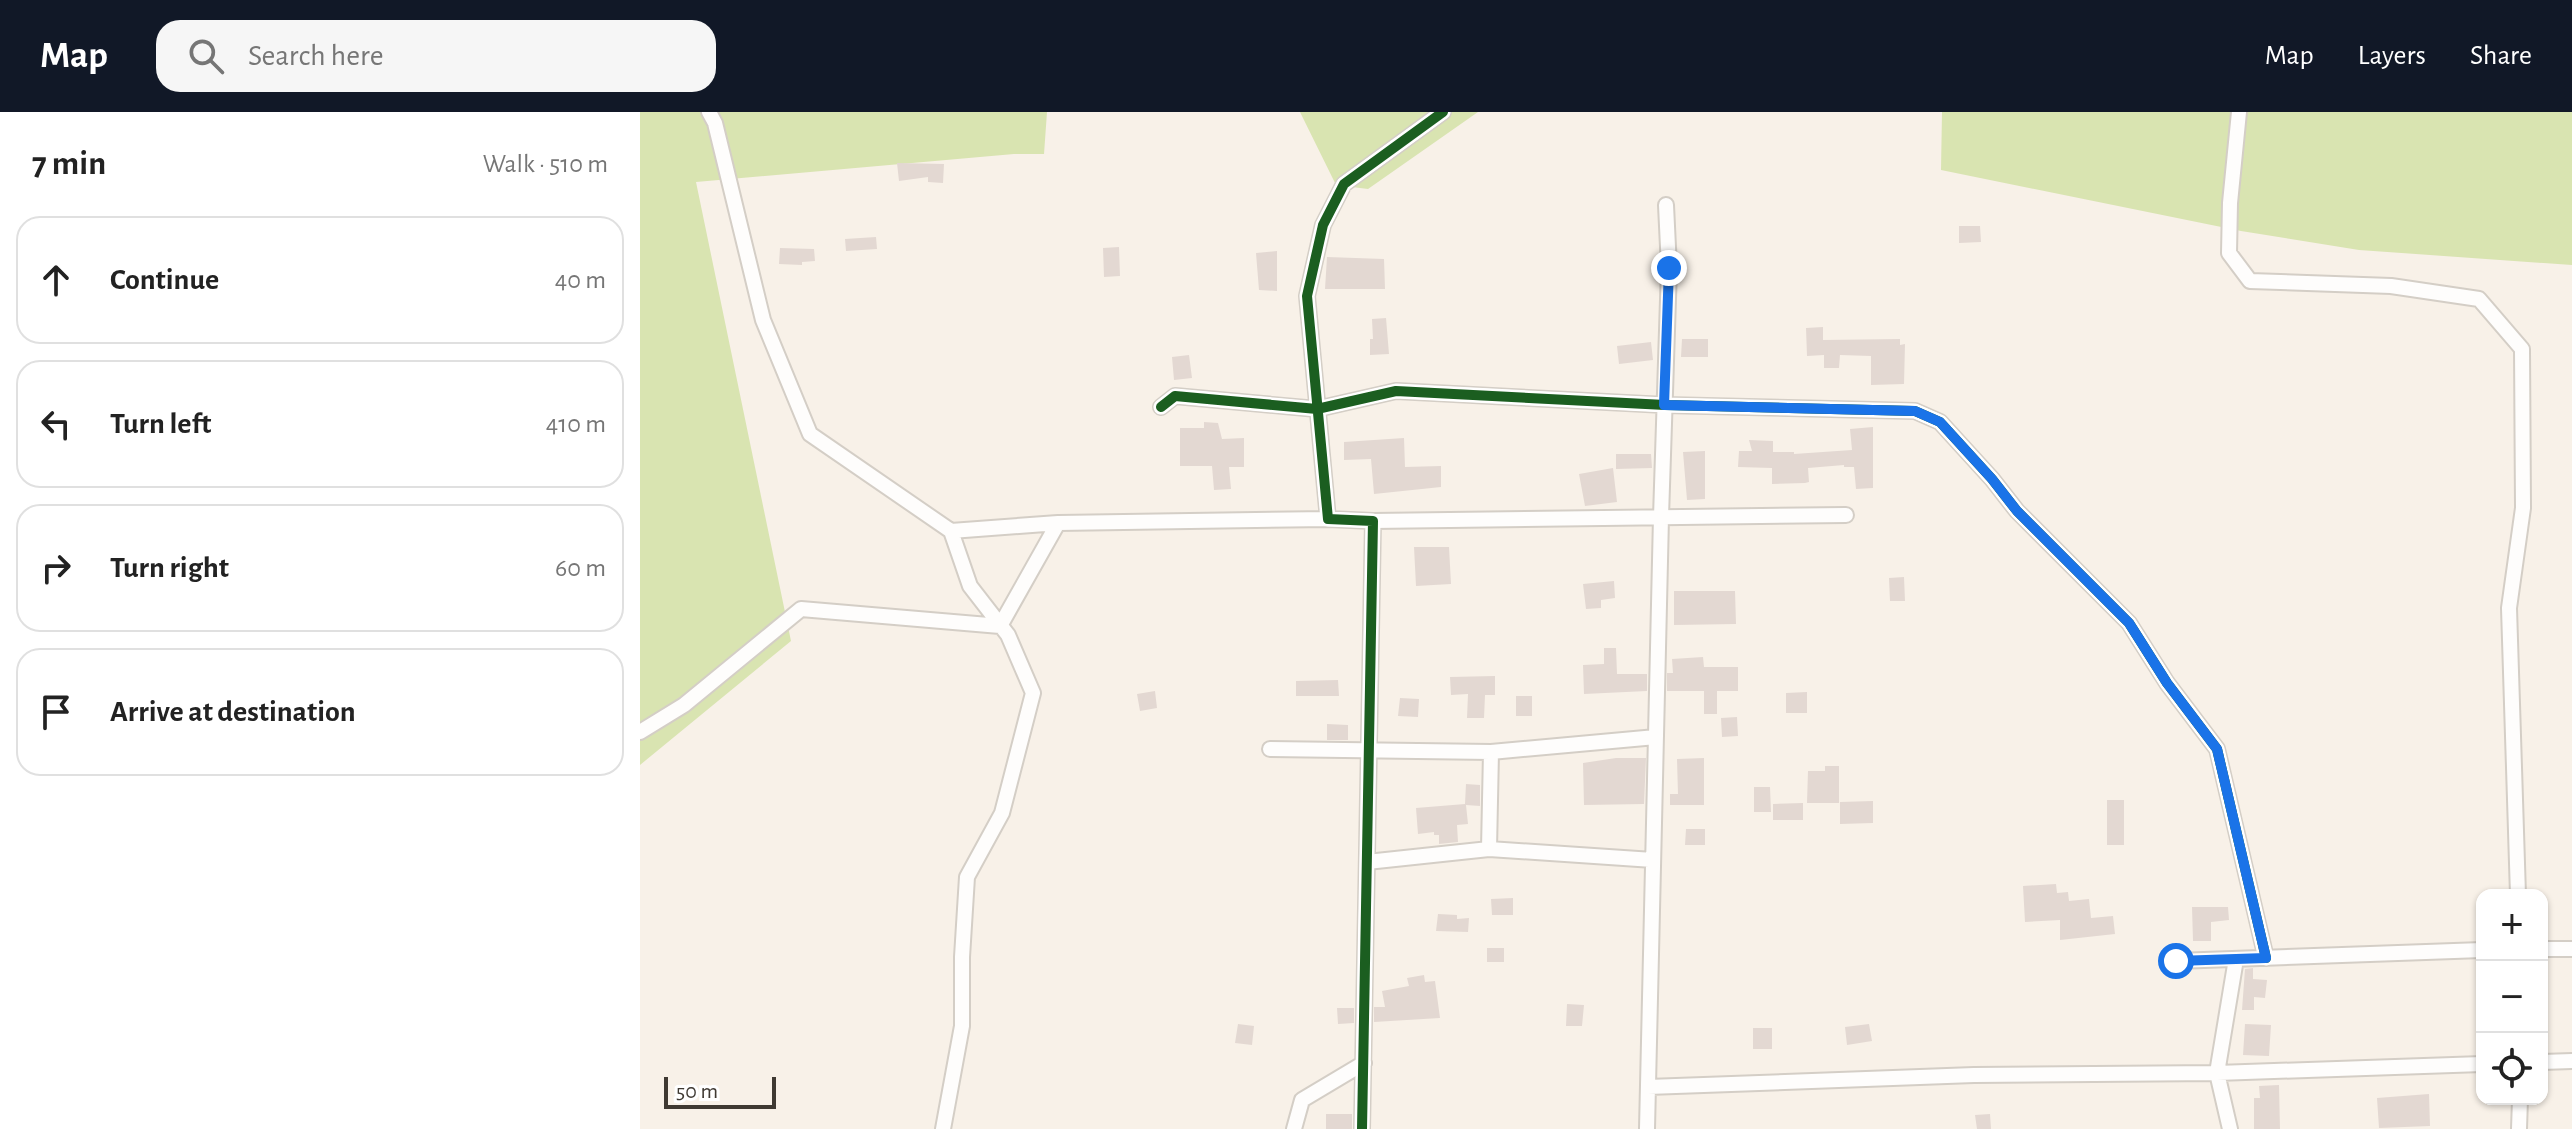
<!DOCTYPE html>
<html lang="en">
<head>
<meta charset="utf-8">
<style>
	body { margin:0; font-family:"Alegreya Sans",sans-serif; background:#f6f6f6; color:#222 }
	.controls { position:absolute; right:24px; bottom:24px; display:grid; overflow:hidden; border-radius:16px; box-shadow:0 2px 6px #0004 }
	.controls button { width:72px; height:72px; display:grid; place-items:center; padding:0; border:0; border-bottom:2px solid #e0e0e0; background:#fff; color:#222; font:40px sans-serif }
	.scale { position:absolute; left:24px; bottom:20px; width:112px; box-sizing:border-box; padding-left:8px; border:4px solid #3f3932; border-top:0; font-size:22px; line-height:28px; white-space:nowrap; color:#3f3932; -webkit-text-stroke:6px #fff; paint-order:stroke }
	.stop { position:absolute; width:24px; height:24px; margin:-18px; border:6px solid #1a73e8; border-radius:50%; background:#fff }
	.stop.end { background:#1a73e8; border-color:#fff; box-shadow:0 2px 8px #0008 }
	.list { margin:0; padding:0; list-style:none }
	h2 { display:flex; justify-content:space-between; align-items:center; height:104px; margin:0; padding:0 32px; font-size:34px }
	h2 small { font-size:26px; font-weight:400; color:#767676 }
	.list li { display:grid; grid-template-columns:52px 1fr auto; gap:24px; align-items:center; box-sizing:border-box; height:128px; margin:0 16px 16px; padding:0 16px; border:2px solid #e0e0e0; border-radius:24px }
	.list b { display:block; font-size:30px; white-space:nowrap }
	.list em { font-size:26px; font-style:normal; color:#767676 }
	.icon { flex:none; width:44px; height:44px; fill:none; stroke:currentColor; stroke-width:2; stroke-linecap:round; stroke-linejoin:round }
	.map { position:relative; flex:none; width:1932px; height:1017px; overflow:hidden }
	header { display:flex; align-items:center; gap:48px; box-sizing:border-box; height:112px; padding:0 40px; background:#111827; color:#fff }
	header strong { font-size:38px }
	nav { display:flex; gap:44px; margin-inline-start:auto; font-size:28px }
	.search { width:560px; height:72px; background:#f6f6f6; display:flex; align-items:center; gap:20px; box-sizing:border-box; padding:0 28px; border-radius:24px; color:#767676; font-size:30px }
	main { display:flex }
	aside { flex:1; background:#fff }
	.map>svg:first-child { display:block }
</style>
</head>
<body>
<header>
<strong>Map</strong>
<div class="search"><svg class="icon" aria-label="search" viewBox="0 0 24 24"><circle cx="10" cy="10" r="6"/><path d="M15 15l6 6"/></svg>Search here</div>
<nav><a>Map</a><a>Layers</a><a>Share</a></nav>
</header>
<main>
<aside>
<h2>7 min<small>Walk · 510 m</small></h2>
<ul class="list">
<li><svg class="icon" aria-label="ahead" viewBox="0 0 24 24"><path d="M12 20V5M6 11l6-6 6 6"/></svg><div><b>Continue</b></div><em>40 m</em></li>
<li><svg class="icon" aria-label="left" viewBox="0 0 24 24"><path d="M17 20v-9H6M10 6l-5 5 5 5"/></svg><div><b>Turn left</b></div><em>410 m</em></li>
<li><svg class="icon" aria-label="right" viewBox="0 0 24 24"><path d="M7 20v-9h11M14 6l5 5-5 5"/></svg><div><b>Turn right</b></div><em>60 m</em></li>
<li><svg class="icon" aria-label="arrive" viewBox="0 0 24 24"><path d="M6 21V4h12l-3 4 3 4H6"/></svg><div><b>Arrive at destination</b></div></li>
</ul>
</aside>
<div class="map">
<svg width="1932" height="1017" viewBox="0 0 1932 1017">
	<rect width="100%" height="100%" fill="#f8f1e8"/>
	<!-- green -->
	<path fill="#d9e4b1" d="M0,0h407l-3,42h-30l-318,28 95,459 -151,124z
		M660,0h178l-110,77 -32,-4z
		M1302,0h630v153l-213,-15 -118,-19 -300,-61z"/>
	<!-- building -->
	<path fill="#e3d8d2" d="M257,51l47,1 -1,19 -15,-1v-5l-29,4z
		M1319,114h21l1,16 -22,1z
		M236,125l1,12 -31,2 -1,-12z
		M479,135l1,29 -16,1 -1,-29z
		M140,136l34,1 1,12 -13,1v3l-23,-1z
		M637,139v40l-18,-1 -3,-37z
		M687,145l57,2 1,30h-60z
		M746,206l3,36 -19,1v-16h3l-1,-20z
		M1183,215v13l77,-1v6l5,-1 -1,40 -33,1v-29l-31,-1 -1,13h-15v-13l-17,1 -1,-28z
		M1042,227h26v18h-27z
		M1011,230l2,18 -34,4 -2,-18z
		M549,243l3,23 -18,2 -2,-23z
		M564,310l14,1 4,16 22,-1v29h-15l2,22 -17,1 -2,-24h-32v-38h24z
		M1233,315v61l-17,1 -2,-22h-10v-2l-36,3 1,14 -4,1 -33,1v-16l-34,-1 1,-16h13l-3,-11 24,1v11h21v2l58,-4 -2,-21z
		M764,326l1,29 36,-1v21l-67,7 -3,-35 -27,1v-18z
		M1065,339v48l-18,1 -4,-48z
		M976,342h35l1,14 -36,1z
		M973,356l4,34 -32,4 -6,-32z
		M774,435h35l2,37 -35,2z
		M1264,465l1,24h-15l-1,-23z
		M974,469l1,17 -14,2v8l-15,1 -3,-25z
		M1034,479h61l1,33 -62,1z
		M964,536h12l1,26h30v17l-63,3 -1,-29 21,-1z
		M1063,545l1,10h34v24h-21v23h-13v-23h-37v-18h6l-1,-14z
		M855,564v19h-10l-1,23h-17l1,-24 -17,1 -1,-18z
		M698,568l1,16h-43v-15z
		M515,579l2,17 -17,3 -3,-17z
		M1167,580v21h-21v-20z
		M876,584h16v20h-16z
		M760,586l19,1 -1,18 -20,-1z
		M1097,605l1,19 -16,1 -1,-19z
		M687,612l21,1v15h-21z
		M976,646h30l-2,46 -60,1 -1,-42z
		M1064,646v47h-34v-11h8l-1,-35z
		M1185,654h14v37h-32l1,-32h17z
		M826,672l14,1v21l-14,-1 2,19 -11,1 1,17 -19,2v-9h-5v-3l-16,2 -2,-26 49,-4z
		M1114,675h16l1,25h-17z
		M1467,688h17v45h-17z
		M1233,689v22l-33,1v-22z
		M1163,691v17h-30v-16z
		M1046,717h19v16h-20z
		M1416,772l1,9 11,-1 1,9 20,-2 2,19 22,-2 2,18 -55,6v-20l-35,2 -2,-36z
		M873,786v17h-21l-1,-16z
		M1552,795h36l1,13 -18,2v19h-18z
		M798,802l19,1v4l12,-1 -1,14 -32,-1z
		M847,836h17v14h-17z
		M1613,856v11l14,1 -2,18 -11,-1v13h-12l3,-41z
		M784,863l1,7 10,-1 5,37 -66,4v-15h11l-3,-16 27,-5 -2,-8z
		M927,892l17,1 -2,21h-16z
		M697,896h17v15l-16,1z
		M598,912l16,2 -2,19 -17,-2z
		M1229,912l3,17 -25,4 -2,-18z
		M1605,912l26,1 -2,31 -26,-1z
		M1113,916h19v21h-19z
		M1639,973l1,44h-26v-31h6l-1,-12z
		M1789,982l1,32 -51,2 -2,-30z
		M686,1002h26v15h-26z
		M1350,1002l1,15h-14l-2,-14z"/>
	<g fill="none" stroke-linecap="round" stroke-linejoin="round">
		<defs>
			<path id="minor" d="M69,0l6,11 48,197 47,114 141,97 107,-8
				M1599,0l-9,91 -1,50 21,28 141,5 88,13 43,50 1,159 -14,100 9,287
				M521,295l14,-11 142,13 79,-18 269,14 250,6 25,11 52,57 25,32 112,112 38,60 50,66 49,209
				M733,409l473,-6
				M0,620l44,-27 117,-96 199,17 58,-103 270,-4
				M630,637l221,3 -2,97 -122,13
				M851,640l165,-15
				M849,737l164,11
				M1902,837h30
				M1536,849l306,-11
				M1902,950l30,-1
				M1008,975l326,-12 243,-2 265,-9
				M303,1017l19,-103v-69l5,-80 35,-64 31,-120 -25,-58 -38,-49 -19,-55
				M654,1017l8,-29 62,-37
				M722,1017l11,-608 -45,-2 -21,-223 16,-71 21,-41 99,-72
				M1007,1017l14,-612 8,-249 -3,-63
				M1590,1017l-13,-56 19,-114
				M1879,1017l1,-30"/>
		</defs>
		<!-- minor casing -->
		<use href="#minor" stroke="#d4cec6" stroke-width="18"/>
		<!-- minor -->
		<use href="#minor" stroke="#fefdfc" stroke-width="14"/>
		<defs>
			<path id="cycleway" d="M521,295l14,-11 142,13 79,-18 269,14 250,6 25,11 52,57 25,32 112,112 38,60 50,66 49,209
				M722,1017l11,-608 -45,-2 -21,-223 16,-71 21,-41 99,-72"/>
		</defs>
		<!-- cycleway casing -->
		<use href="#cycleway" stroke="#fff" stroke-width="15"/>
		<!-- cycleway -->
		<use href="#cycleway" stroke="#1b5e20" stroke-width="10"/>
	</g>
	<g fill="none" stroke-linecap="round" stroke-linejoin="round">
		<!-- route -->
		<path stroke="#1a73e8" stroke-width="10" d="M1029,156l-5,137 251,6 25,11 52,57 25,32 112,112 38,60 50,66 49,209 -90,3"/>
	</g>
</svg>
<div class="controls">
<button>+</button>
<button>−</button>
<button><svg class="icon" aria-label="locate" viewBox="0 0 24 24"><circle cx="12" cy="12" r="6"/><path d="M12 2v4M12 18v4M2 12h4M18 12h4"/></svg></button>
</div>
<div class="scale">50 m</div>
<div class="stop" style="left:1536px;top:849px"></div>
<div class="stop end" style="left:1029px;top:156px"></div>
</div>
</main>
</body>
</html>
